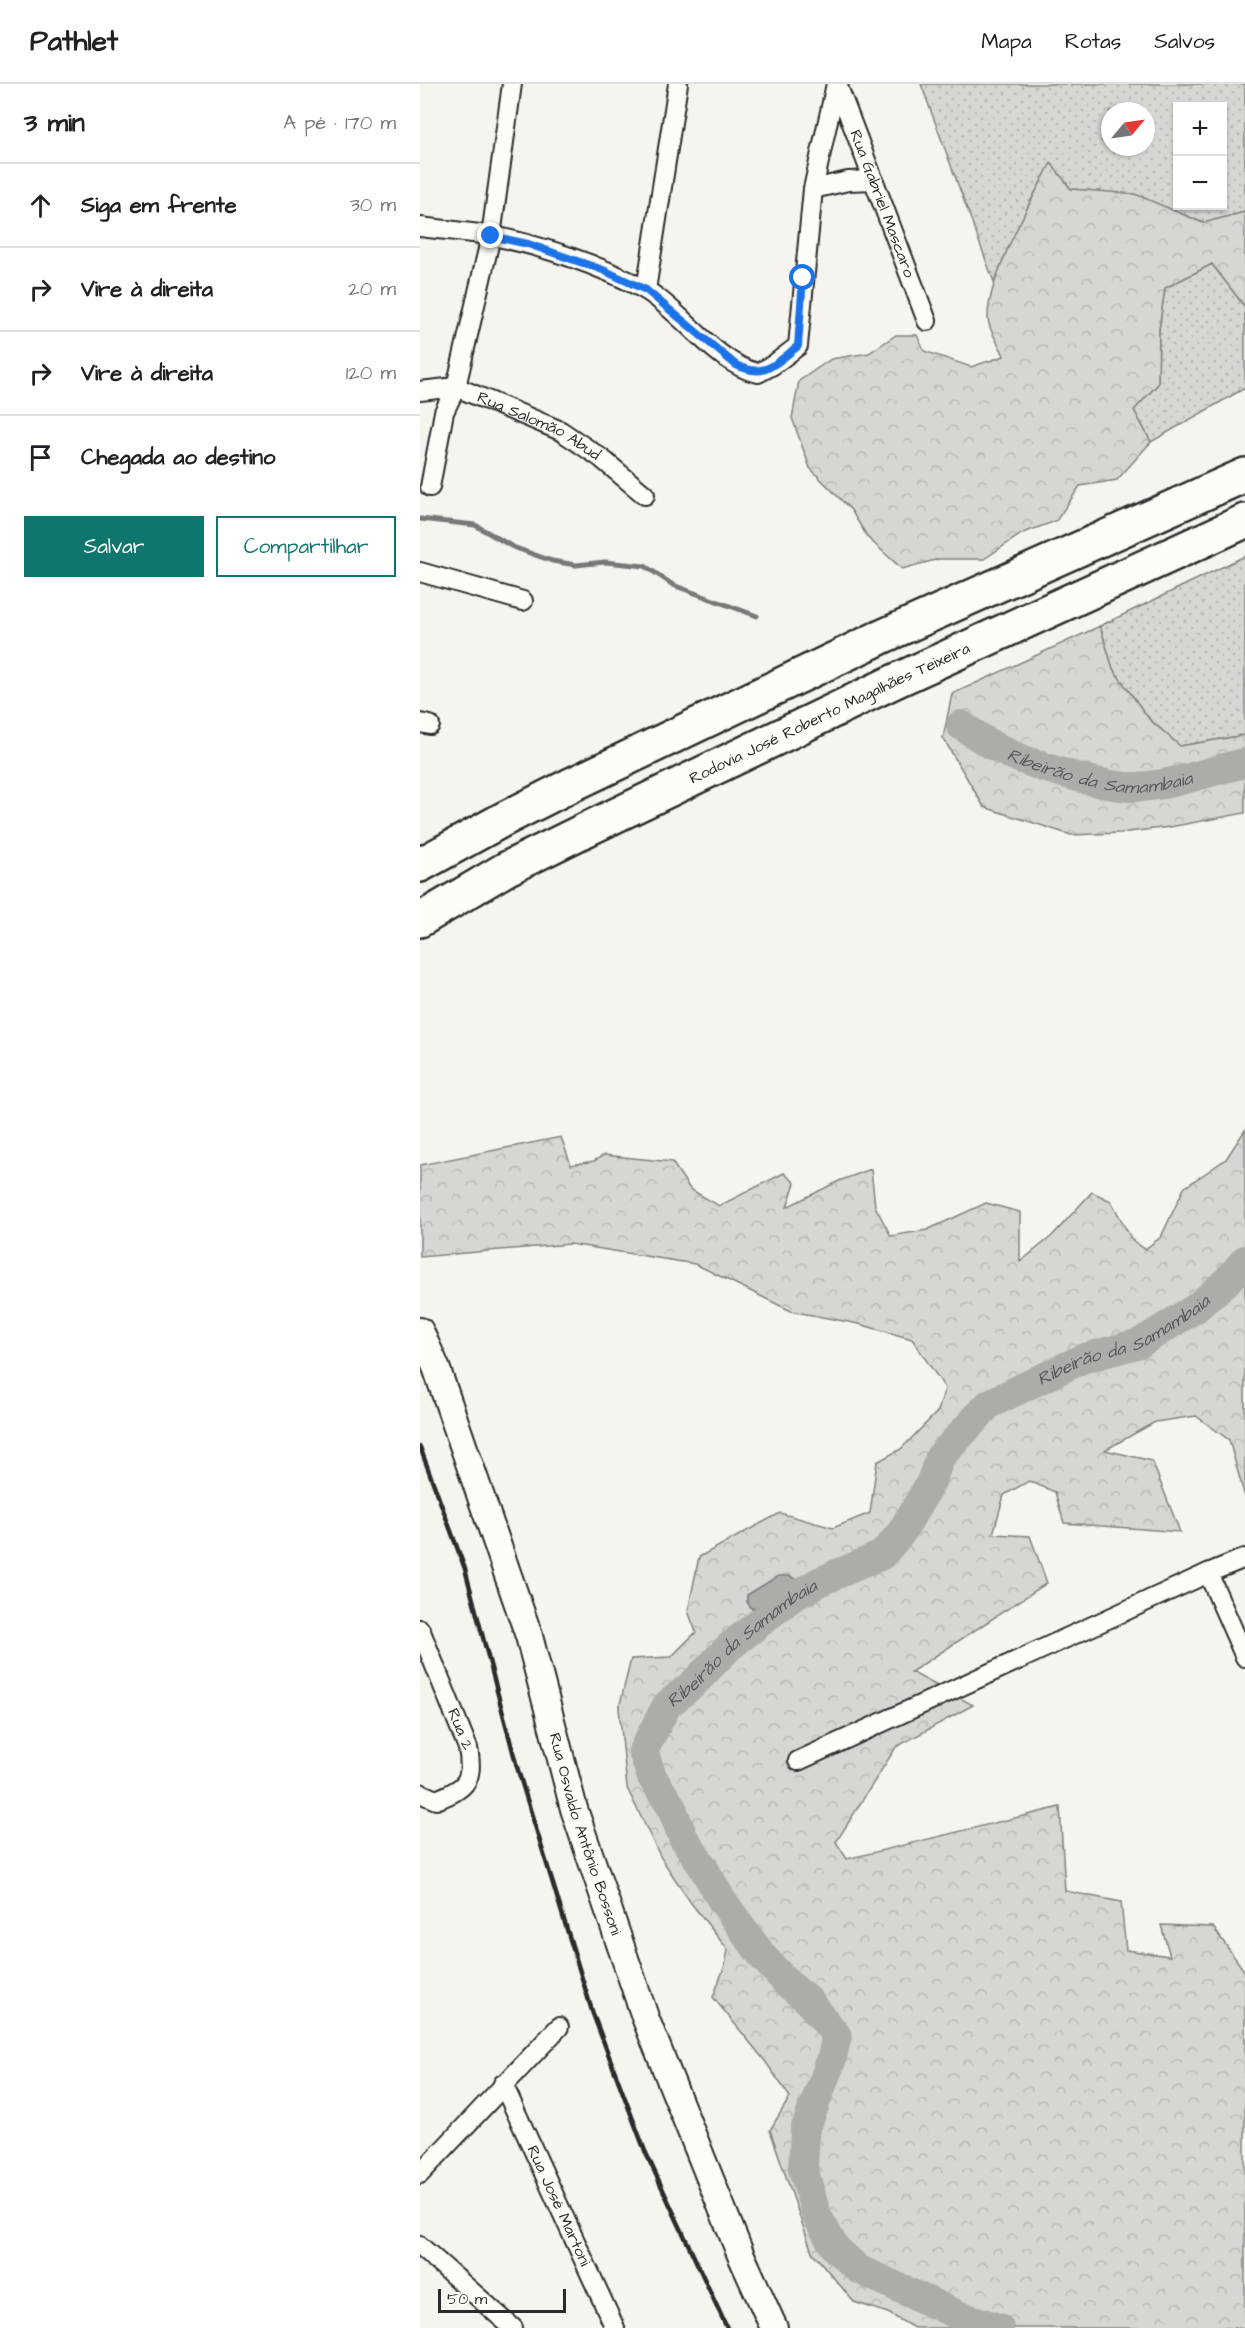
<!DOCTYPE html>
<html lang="pt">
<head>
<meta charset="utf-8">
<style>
	body { margin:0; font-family:"Architects Daughter",sans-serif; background:#f6f6f6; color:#202124 }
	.controls { position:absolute; right:18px; top:18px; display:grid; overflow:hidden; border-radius:0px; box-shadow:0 2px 4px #0004 }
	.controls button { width:54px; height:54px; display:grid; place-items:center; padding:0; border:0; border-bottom:2px solid #e0e0e0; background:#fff; color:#202124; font:30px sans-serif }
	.compass { position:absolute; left:681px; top:18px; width:54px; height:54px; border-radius:50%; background:#fff; box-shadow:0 2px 4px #0004; rotate:61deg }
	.scale { position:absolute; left:18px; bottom:15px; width:128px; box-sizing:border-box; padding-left:6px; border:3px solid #2b2b2b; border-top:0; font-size:16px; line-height:21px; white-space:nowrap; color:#2b2b2b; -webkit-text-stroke:4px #fdfcf7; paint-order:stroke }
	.stop { position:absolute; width:18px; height:18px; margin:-14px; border:4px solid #1a73e8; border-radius:50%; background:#fff }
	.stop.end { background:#1a73e8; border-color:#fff; box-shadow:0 2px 6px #0008 }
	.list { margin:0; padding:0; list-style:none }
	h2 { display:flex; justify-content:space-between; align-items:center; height:78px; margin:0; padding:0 24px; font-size:26px }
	h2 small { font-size:20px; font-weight:400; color:#757577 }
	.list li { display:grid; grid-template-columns:39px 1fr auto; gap:18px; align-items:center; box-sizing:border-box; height:84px; padding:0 24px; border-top:2px solid #e0e0e0 }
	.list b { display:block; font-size:22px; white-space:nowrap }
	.list em { font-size:20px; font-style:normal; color:#757577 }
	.actions { display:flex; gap:12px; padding:18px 24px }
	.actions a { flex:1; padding:14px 0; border:2px solid #0f766e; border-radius:0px; text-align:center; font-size:21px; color:#0f766e }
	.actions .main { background:#0f766e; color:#fff }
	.icon { flex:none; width:33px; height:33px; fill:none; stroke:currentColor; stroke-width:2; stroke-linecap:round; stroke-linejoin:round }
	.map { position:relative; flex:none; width:825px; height:2244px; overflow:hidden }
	header { display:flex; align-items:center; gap:36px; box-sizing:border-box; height:84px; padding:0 30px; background:#fff; border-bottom:2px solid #e0e0e0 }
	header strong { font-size:28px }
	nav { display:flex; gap:33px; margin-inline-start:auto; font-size:21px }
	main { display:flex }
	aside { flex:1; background:#fff }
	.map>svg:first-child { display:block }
</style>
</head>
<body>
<header>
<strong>Pathlet</strong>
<nav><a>Mapa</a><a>Rotas</a><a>Salvos</a></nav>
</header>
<main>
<aside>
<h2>3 min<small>A pé · 170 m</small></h2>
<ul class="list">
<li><svg class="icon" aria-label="ahead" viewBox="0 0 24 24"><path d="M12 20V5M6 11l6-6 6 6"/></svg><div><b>Siga em frente</b></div><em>30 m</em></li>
<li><svg class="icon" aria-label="right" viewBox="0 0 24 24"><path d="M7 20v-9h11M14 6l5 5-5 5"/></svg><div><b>Vire à direita</b></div><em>20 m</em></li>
<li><svg class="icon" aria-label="right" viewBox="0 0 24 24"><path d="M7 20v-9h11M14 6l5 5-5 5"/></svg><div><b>Vire à direita</b></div><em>120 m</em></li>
<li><svg class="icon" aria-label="arrive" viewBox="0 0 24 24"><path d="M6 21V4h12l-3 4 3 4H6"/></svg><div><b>Chegada ao destino</b></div></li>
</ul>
<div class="actions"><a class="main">Salvar</a><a>Compartilhar</a></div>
</aside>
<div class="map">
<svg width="825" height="2244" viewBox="0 0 825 2244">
	<defs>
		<pattern id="grass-dots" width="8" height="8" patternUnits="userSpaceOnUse" patternTransform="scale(1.5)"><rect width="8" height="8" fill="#d7d6d2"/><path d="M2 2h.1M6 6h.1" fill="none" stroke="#b9b8b4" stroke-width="1.8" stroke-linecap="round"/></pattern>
		<pattern id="forest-crowns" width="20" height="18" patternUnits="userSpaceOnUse" patternTransform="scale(1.5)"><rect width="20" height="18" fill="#d7d6d2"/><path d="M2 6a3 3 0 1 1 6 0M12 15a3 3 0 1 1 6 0" fill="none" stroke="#b9b8b4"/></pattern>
	</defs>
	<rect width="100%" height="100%" fill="#f5f4ef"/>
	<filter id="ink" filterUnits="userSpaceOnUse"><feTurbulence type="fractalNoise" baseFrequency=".0167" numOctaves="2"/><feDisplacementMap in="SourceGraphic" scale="12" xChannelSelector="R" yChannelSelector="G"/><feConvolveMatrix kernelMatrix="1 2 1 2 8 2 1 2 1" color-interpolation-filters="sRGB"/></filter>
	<g filter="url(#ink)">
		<!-- grass -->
		<path fill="url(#grass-dots)" stroke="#81807e" stroke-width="1.5" fill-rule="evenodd" d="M501,0h324v128l-41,11 -69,-28 -64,-6 -20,-25 -22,40 -35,78zM758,22h44v100h-44zM690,27h36v36h-36z
			M792,180l33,43v81l-94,54 -17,-32 24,-26 1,-55 6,-41z
			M825,472v179l-65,11 -31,-27 -36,-50 -13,-43z"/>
		<!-- forest -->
		<path fill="url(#forest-crowns)" stroke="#81807e" stroke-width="1.5" d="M631,79l20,26 64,5 68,29 42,-11v95l-33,-43 -47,24 -6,41 -1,55 -24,26 17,32 -34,38 -37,6 -24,35 -33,12 -39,26h-45l-37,10 -34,-31 -17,-28 -41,-42 -18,-50 7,-37 32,-22 38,-6 27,-18h21l7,16 47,16 33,-11c-4,-11 -16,-26 -16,-38 -1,-39 44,-119 63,-155z
			M680,542l13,43 36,50 31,27 65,-11v78l-75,14 -50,6 -49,2 -87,-28 -41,-69 9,-44z
			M825,1046v367l-16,-57 -33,-24 -41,6 -50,28 47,11 28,71 -116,-9 -9,-31 -26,-11 -25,14 -11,39 37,2 17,47 -136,89 62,33 -77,42 -60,95 11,17 213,-52 5,84 56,11 5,48 44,6 -9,-31 52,2 32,45v356h-331l-26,-15 -34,-11 -42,-50 -42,-122 20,-33 -25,-36 -52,-64 12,-32 3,-15 -37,-47 -30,-45 -34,-70 -8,-80 12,-49 40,-2 25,-25 -8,-21 11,-54 81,-44 53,15 37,-15 7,-51 24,-13 37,-38 7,-23 -33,-49 -53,-15 -68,-13 -96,-47 -125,-20 -150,13v-92l141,-28 10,28 23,-4 10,-6 68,7 18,27 29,17 65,-33 11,10 -8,24 52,-26 32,-12 4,37 16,30 36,-6 59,-27 34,9v50l32,-26 40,-44 19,9 21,39 13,9 16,-12 23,-49 42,-29z"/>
		<!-- water -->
		<path fill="#adaca9" stroke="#797877" stroke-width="1.5" d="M358,1492h12l12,8 -24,14 -26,11 -5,-7v-7z"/>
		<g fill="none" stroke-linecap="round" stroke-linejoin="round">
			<!-- stream -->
			<path stroke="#797877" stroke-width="5" d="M0,435l55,6 38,22 39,14 24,4 29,-3 40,4 28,19 84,31"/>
			<!-- river -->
			<g stroke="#adaca9" stroke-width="30">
				<path id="s1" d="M541,641c12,8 23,16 35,22 28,16 105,40 137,40 37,0 75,-16 112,-24"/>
				<path id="s2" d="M579,2244l-39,-12 -102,-47 -23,-21 -18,-32 -14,-47 2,-39 26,-69 6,-25 -29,-36 -20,-16 -25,-27 -42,-58 -18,-32 -20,-30 -12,-31 -19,-29 -9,-26 24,-46 26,-21 36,-37 62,-49 30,-17 61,-26 19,-22 30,-51 9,-25 49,-53 93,-45 58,-16 56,-35 30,-26 19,-22"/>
			</g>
			<defs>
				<g id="street">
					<path id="s3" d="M417,0l90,237"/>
					<path d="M393,105l35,-8 26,-1"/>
					<path d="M0,143c24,3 49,5 73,9 50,10 107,29 151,53 37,21 73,76 114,84l15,-8 25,-19 15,-157 23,-105"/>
					<path d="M226,206l32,-206"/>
					<path id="s4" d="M0,307l36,-4 105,44 40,27 44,37"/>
					<path d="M10,403l14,-75 12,-25 35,-151 21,-152"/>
					<path d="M0,488l103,29"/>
					<path d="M0,639l10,2"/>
					<path d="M788,1489l37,84"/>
					<path id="s5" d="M0,1545l48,119c6,34 -2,40 -32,52l-16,-7"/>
					<path d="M378,1677l410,-188 37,-15"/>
					<path id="s6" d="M83,2000l112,244"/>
					<path d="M0,2090l139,-147"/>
					<path d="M0,2162l93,82"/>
				</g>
				<g id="secondary">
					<path id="s7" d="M0,1247l16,36 93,269 45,173 71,208 95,236 34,75"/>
				</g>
				<g id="highway">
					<path d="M0,781l82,-45 67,-34 310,-148 366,-163"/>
					<path id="s8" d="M0,836l86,-51 75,-37 312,-150 352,-161"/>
				</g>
			</defs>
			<!-- street casing -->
			<use href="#street" stroke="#2b2b2b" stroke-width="22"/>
			<!-- secondary casing -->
			<use href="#secondary" stroke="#2b2b2b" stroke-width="30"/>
			<!-- highway casing -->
			<use href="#highway" stroke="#2b2b2b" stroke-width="38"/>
			<!-- street -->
			<use href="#street" stroke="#fdfcf7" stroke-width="18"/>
			<!-- secondary -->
			<use href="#secondary" stroke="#fdfcf7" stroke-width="26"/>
			<!-- highway -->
			<use href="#highway" stroke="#fdfcf7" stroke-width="33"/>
			<!-- rail -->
			<path stroke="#2b2b2b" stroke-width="4.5" d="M0,1363l45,122 52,198 76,247 52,137 82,177"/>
		</g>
	</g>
	<g fill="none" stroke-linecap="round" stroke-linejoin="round" filter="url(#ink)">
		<!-- route -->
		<path stroke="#1a73e8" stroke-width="8" d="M71,152l37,8 75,26 43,20 90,75c29,14 39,-1 62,-19l5,-68"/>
	</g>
	<g text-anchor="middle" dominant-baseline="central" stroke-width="5" stroke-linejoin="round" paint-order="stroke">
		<!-- street labels -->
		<g font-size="16" fill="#2b2b2b" stroke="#fdfcf7">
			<text stroke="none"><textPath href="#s3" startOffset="128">Rua Gabriel Mascaro</textPath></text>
			<text stroke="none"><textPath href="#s4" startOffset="128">Rua Salomão Abud</textPath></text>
			<text stroke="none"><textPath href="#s8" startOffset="459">Rodovia José Roberto Magalhães Teixeira</textPath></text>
			<text stroke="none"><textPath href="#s5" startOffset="108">Rua 2</textPath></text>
			<text stroke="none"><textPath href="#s7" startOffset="530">Rua Osvaldo Antônio Bossoni</textPath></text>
			<text stroke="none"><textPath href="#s6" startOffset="134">Rua José Martoni</textPath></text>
		</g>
		<!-- water labels -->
		<g font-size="18" font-style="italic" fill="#585857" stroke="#fdfcf7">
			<text stroke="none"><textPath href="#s1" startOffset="150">Ribeirão da Samambaia</textPath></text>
			<text stroke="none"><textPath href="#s2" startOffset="1410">Ribeirão da Samambaia</textPath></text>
			<text stroke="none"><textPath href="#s2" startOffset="906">Ribeirão da Samambaia</textPath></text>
		</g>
	</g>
</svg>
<div class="controls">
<button>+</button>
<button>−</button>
</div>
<svg class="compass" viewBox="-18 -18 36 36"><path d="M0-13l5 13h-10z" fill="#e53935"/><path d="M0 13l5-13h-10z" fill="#757577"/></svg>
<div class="scale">50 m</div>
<div class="stop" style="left:383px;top:194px"></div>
<div class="stop end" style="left:71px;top:152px"></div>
</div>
</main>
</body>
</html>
